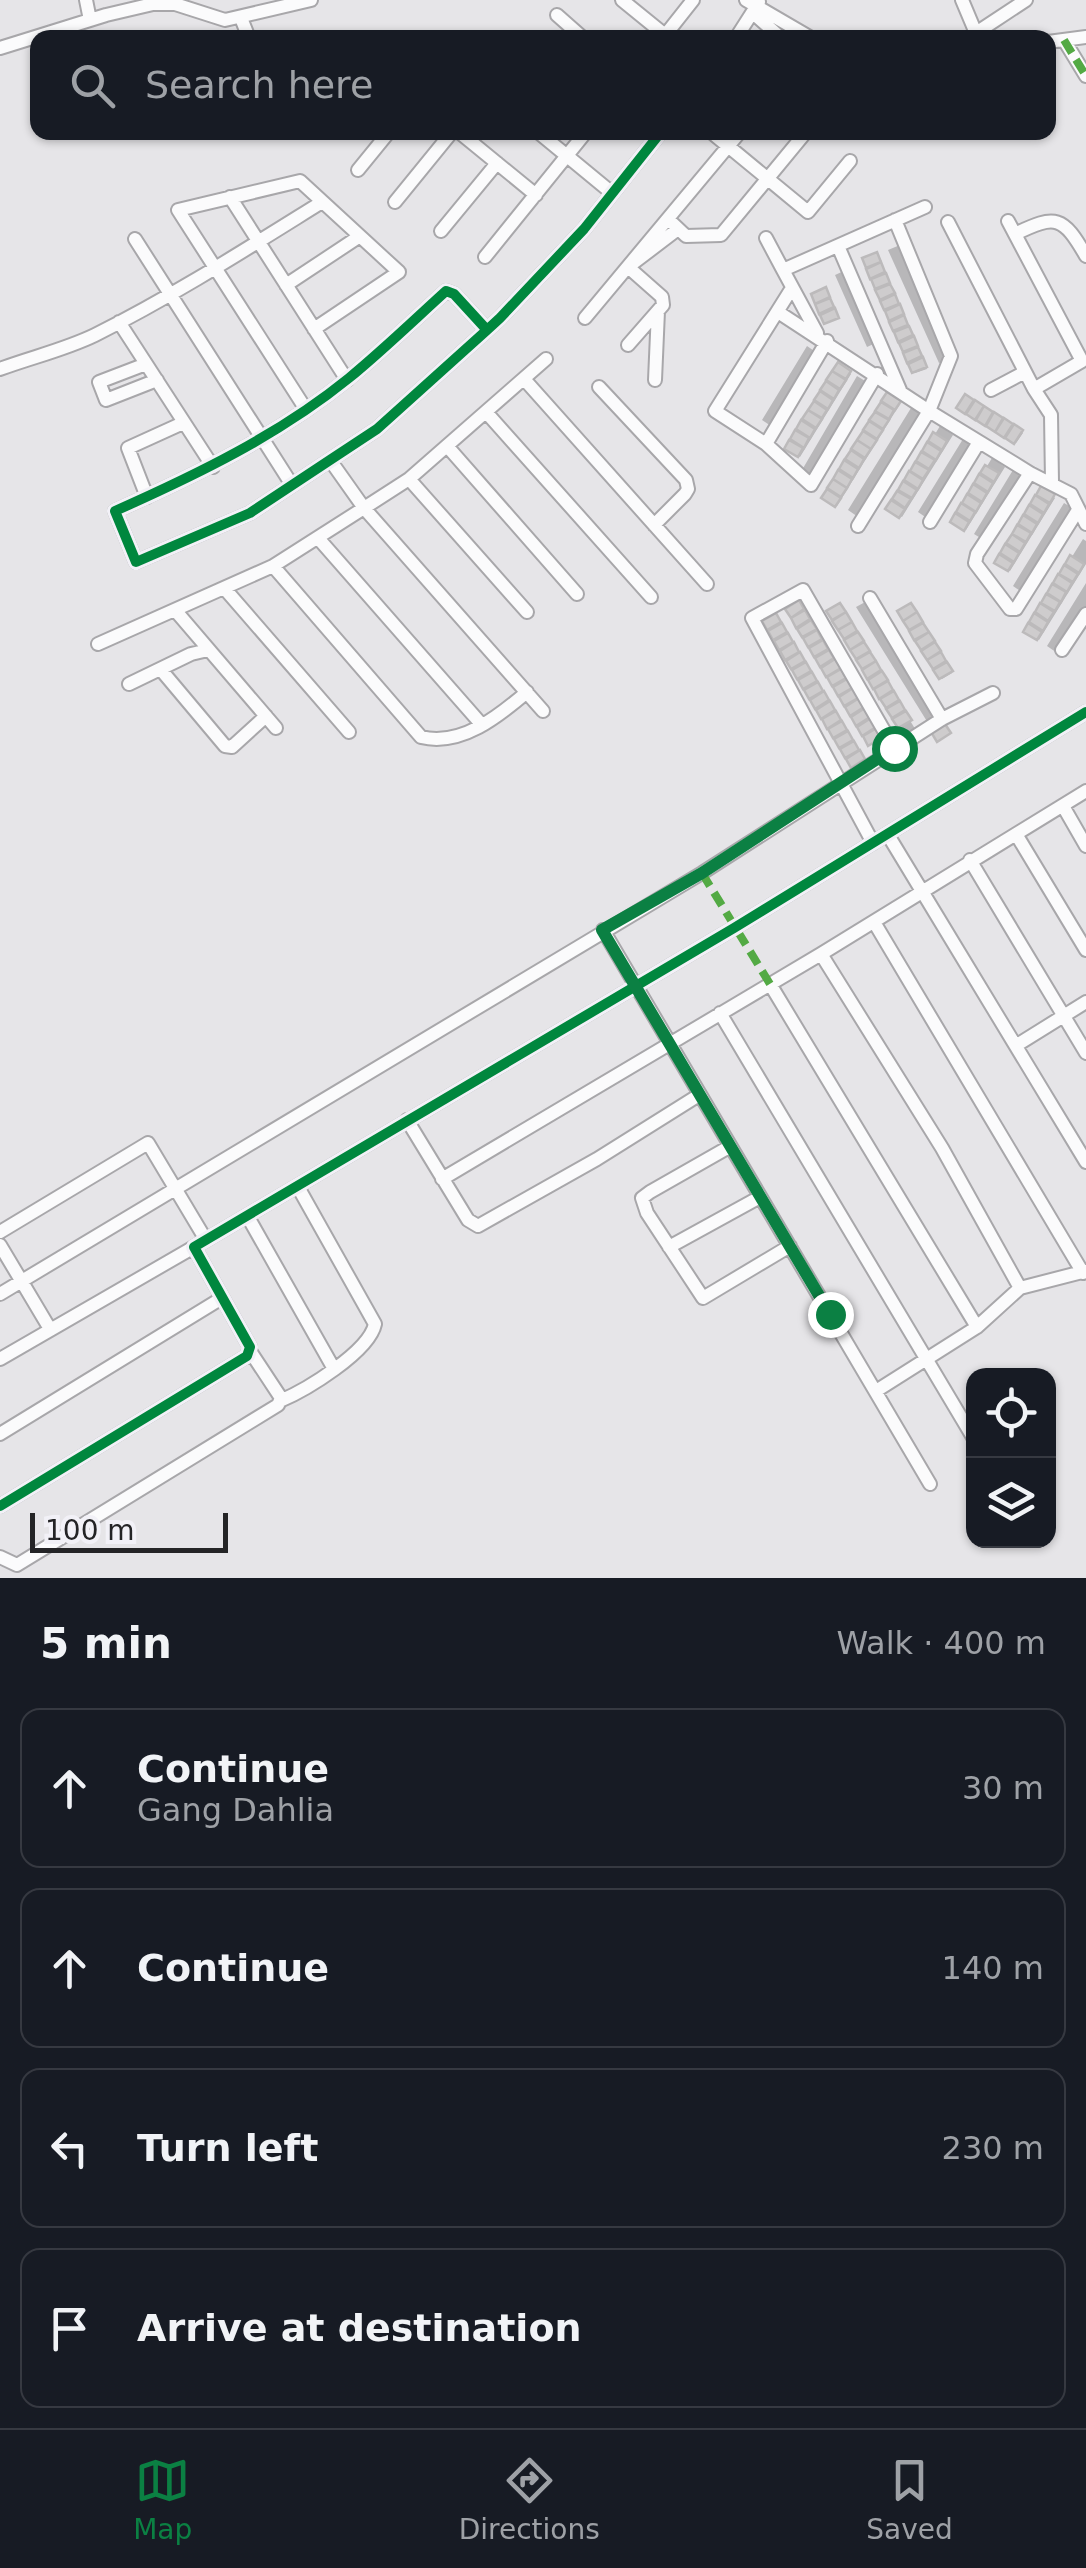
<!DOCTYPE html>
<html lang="en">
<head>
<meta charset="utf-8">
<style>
	body { margin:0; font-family:"DejaVu Sans",sans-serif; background:#242831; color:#f1f3f6 }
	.controls { position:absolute; right:30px; bottom:30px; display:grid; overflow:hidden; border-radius:20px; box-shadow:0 2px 8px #0004 }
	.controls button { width:90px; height:90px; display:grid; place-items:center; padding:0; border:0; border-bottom:2px solid #363941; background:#171b24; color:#f1f3f6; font:50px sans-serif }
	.scale { position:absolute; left:30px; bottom:25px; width:198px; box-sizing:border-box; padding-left:10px; border:5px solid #242426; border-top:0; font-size:28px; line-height:35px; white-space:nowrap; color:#242426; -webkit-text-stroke:8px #f2f1f7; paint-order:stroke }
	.stop { position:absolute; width:30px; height:30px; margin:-22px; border:8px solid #0b8043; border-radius:50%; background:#fff }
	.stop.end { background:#0b8043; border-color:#fff; box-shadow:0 2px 10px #0008 }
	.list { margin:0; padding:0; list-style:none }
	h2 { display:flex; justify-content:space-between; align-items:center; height:130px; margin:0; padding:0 40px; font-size:42px }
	h2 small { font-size:32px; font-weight:400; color:#9ea1a6 }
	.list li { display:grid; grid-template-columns:65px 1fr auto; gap:30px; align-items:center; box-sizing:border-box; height:160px; margin:0 20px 20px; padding:0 20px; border:2px solid #363941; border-radius:20px }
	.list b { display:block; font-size:38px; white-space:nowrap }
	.list p { margin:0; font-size:32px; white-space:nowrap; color:#9ea1a6 }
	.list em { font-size:32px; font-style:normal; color:#9ea1a6 }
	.icon { flex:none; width:55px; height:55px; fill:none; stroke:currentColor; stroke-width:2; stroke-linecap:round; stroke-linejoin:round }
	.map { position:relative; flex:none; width:1086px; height:1578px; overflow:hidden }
	.search { position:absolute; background:#171b24; box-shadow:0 2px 8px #0004; left:30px; right:30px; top:30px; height:110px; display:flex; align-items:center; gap:25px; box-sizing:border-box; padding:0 35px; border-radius:20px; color:#9ea1a6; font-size:38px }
	.sheet { height:850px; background:#171b24 }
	nav { display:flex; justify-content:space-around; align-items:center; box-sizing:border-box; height:140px; border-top:2px solid #363941; background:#171b24; font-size:28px; color:#9ea1a6 }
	nav a { display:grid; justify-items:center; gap:5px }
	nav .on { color:#0b8043 }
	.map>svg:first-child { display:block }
</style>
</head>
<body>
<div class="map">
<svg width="1086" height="1578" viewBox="0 0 1086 1578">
	<rect width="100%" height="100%" fill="#e6e5e8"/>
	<!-- shadow -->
	<path fill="#0003" d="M900,245l50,114 -11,4 -51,-113z
		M877,256l50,113 -12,4 -50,-113z
		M846,270l32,72 -11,5 -32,-72z
		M807,346l13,9 -46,73 -12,-8z
		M838,365l13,9 -51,83 -13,-9z
		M857,376l13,8 -55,94 -13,-8z
		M888,395l12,9 -63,102 -13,-8z
		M966,398l57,35 -7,10 -57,-35z
		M911,408l13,8 -63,103 -13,-9z
		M940,426l13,9 -51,82 -13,-8z
		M963,439l13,8 -45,74 -13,-9z
		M992,458l13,9 -39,63 -13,-8z
		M1013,470l12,8 -38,64 -13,-8z
		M1042,489l13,9 -45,73 -13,-9z
		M1064,503l12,7 -50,85 -13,-9z
		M1083,539l3,2v23l-47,76 -13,-9z
		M1086,583v29l-26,43 -13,-9z
		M867,601l71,116 -10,6 -72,-116z
		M799,604l89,145 -10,6 -89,-145z
		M840,606l77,126 -10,6 -77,-126z
		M911,606l41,67 -10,6 -41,-67z
		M775,616l90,146 -10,6 -90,-146z"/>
	<!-- building -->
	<path fill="#cecccd" stroke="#bcbabb" stroke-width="2.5" d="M877,252l4,10 -15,6 -4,-10z
		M881,262l4,10 -15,7 -4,-10z
		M886,273l4,10 -15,6 -4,-10z
		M890,284l5,9 -15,7 -5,-10z
		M826,287l4,10 -15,7 -4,-10z
		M895,294l4,10 -15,6 -4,-9z
		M830,298l4,9 -15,7 -4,-10z
		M900,304l4,10 -15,7 -4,-10z
		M835,308l4,10 -15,6 -4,-9z
		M904,315l4,10 -15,6 -4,-9z
		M909,326l4,9 -15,7 -4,-10z
		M914,336l4,10 -15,6 -4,-9z
		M918,347l4,9 -15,7 -4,-10z
		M923,357l4,10 -15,6 -4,-9z
		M838,362l13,9 -5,8 -14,-8z
		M832,371l14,9 -6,9 -14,-9z
		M826,381l13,9 -5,9 -14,-9z
		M820,391l13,9 -5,9 -14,-9z
		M887,392l14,9 -6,9 -14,-9z
		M965,394l9,6 -9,14 -9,-6z
		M975,400l9,6 -9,14 -9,-6z
		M814,401l13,9 -5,8 -14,-8z
		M881,402l13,8 -5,9 -14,-8z
		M984,406l9,6 -8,14 -9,-6z
		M808,410l14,9 -6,9 -14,-9z
		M875,412l14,8 -6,9 -14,-9z
		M994,412l9,6 -8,14 -9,-6z
		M1004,418l9,6 -9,14 -9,-6z
		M801,420l14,9 -5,9 -14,-9z
		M869,421l14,9 -6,9 -14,-9z
		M1014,424l9,6 -9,14 -9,-6z
		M795,430l14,8 -5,10 -14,-9z
		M863,431l14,9 -6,9 -14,-9z
		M933,432l14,9 -5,9 -14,-9z
		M789,440l14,8 -5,9 -14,-8z
		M857,440l14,9 -6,9 -14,-9z
		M927,442l14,9 -5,9 -14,-9z
		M851,450l13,9 -5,9 -14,-9z
		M921,452l14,8 -6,9 -13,-8z
		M844,460l14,9 -5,9 -14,-9z
		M915,462l14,8 -6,9 -13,-8z
		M985,465l14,8 -5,9 -14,-9z
		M838,470l14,9 -5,9 -14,-9z
		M909,471l14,9 -5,9 -14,-9z
		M979,474l14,9 -5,9 -14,-9z
		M833,479l14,9 -6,9 -14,-9z
		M903,481l14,9 -5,8 -14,-8z
		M973,484l14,9 -5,9 -14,-9z
		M1041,486l14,8 -5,9 -14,-8z
		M827,489l14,9 -6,9 -14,-9z
		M897,491l14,8 -6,9 -13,-9z
		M967,494l14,9 -5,9 -14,-9z
		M1035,495l14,9 -5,9 -14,-9z
		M891,500l14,9 -6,9 -14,-9z
		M961,503l14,9 -5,9 -14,-9z
		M1029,505l14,9 -5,9 -14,-9z
		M955,513l14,9 -5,9 -14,-9z
		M1023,515l14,9 -5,9 -14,-9z
		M1017,525l14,8 -5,9 -14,-8z
		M1012,534l13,9 -5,9 -14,-9z
		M1005,544l14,9 -5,9 -14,-9z
		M999,554l14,9 -5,8 -14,-8z
		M1070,555l14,9 -5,9 -14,-9z
		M1064,565l14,9 -5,8 -14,-8z
		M1058,574l14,9 -5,9 -14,-9z
		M1052,584l14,8 -5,10 -14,-9z
		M1046,594l14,8 -5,9 -14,-8z
		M799,600l5,9 -13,9 -6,-9z
		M840,603l6,9 -14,8 -6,-9z
		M911,603l6,9 -14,9 -6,-10z
		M1040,603l14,9 -6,9 -13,-9z
		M805,610l5,9 -14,9 -5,-10z
		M846,612l6,10 -14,8 -6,-9z
		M917,612l6,10 -14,8 -6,-9z
		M776,613l5,9 -14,8 -5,-9z
		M1034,613l14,9 -5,9 -14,-9z
		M811,620l6,9 -15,8 -5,-8z
		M852,622l5,9 -13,8 -6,-9z
		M782,623l5,9 -14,8 -5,-9z
		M923,623l6,9 -15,8 -5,-9z
		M1028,623l14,9 -5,8 -14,-8z
		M817,630l5,9 -14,8 -5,-9z
		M858,632l6,9 -14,9 -6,-10z
		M929,632l6,9 -14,9 -6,-9z
		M788,633l5,9 -14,8 -5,-9z
		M823,640l5,9 -14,8 -5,-9z
		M794,642l5,10 -14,8 -5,-9z
		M864,642l6,9 -14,8 -6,-9z
		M935,642l6,9 -14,9 -6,-9z
		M829,650l5,8 -14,9 -5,-9z
		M800,652l5,9 -14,8 -5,-8z
		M870,652l6,9 -14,8 -6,-9z
		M941,652l5,9 -13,8 -6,-9z
		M835,659l6,9 -15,9 -5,-9z
		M876,661l5,9 -14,9 -5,-9z
		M806,662l5,9 -14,8 -5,-9z
		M947,662l6,9 -14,8 -6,-9z
		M841,669l5,9 -14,8 -5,-9z
		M882,671l6,9 -15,9 -5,-9z
		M812,672l5,9 -14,8 -5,-9z
		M847,679l5,9 -14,8 -5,-9z
		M888,681l5,9 -14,9 -5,-10z
		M818,682l5,9 -14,8 -5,-9z
		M853,688l5,10 -14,8 -5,-9z
		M824,691l5,9 -14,9 -5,-9z
		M894,691l5,9 -13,8 -6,-9z
		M859,698l5,9 -14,9 -5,-9z
		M830,701l5,9 -14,9 -5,-9z
		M900,701l5,9 -13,8 -6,-9z
		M865,708l5,9 -14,9 -5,-9z
		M836,711l5,9 -14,9 -5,-10z
		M906,711l6,9 -14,8 -6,-9z
		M871,718l5,9 -14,9 -5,-9z
		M842,721l5,9 -14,8 -5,-9z
		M945,724l6,9 -14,9 -6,-10z
		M877,728l5,9 -14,9 -5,-10z
		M848,731l5,9 -14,8 -5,-9z
		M854,741l5,9 -14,8 -5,-9z
		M860,750l5,9 -14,9 -5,-9z"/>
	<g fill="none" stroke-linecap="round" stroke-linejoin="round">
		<defs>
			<path id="minor" d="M86,0l4,20
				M622,0l43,35
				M746,0l65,38
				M962,0l16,38
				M753,13l28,25
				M557,15l26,23
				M241,18l8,20
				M976,33l50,-33
				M663,38l30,-38
				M736,38l23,-36
				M1064,40l22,36
				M1048,42l38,-5
				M0,48l106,-33 47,-11h22l50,16 86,-20
				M459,132l77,63
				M538,132l74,61
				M711,132l97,80 42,-51
				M358,170l31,-38
				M230,197l117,183
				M395,202l57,-70
				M668,219l18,17 35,-1 85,-103
				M1008,221l74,140 -48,28
				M948,222l86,167 17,26 1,67
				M441,231l56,-68
				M1015,234c41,-20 48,-18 71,22
				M766,238l17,32
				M135,239l157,246
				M838,246l62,144
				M485,257l101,-125
				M286,285l74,-49
				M792,288l-77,123 51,33 45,41 66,-111
				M778,312l151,99 101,62 41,21 15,30
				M585,318l155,-186
				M119,322l94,145
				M487,330l-33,-36 -8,-3c-32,29 -64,60 -97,87 -70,57 -153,97 -234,133l21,51 114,-49 80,-53 47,-31 110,-99 13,-12 84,-89 77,-97
				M817,333l-34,-63 142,-63
				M628,345l35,-40 -1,-8 -34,-30 50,-38
				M146,364l-47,18 7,18 51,-20
				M0,369c32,-12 64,-19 95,-34 78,-39 153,-87 227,-133
				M524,379l183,205
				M655,380l3,-69
				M599,387l87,93 2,9 -3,5 -31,31
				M991,390l34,-18
				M305,408l-127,-198 122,-29 99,91 -85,57
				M486,412l165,185
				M766,444l61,-103
				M447,446l130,148
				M330,460l34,48 179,203
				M1030,473l-53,81 -2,9 35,46h6l62,-99
				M409,479l118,133
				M147,497l-19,-49 55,-25
				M930,522l49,-80
				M858,526l71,-115 22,-55 -56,-136
				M318,538l164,187
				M273,566l148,171c40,10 78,-21 106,-45
				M225,589l124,143
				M870,598l72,121
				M175,610l101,118
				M98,644l175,-78 91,-58 45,-29 137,-120
				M1062,650l24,-36
				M162,671l63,75 7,1 34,-31
				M129,684l62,-30 17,-4
				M1063,806l23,40
				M1016,834l70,116
				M888,835l198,327
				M873,843l-121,-225 51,-28 91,158
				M970,860l116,193
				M874,922l209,351
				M603,930l327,554
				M821,954l121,194 78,140
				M770,984l207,343
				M720,1013l254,426
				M1017,1045l69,-43
				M407,1120l61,100 10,6 119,-67 102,-64
				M729,1147l-79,45 -8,6 5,15 56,85 87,-52
				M442,1179l379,-225 265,-163
				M248,1217l86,152
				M0,1232l148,-89 58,97
				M0,1245l50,84
				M669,1247l91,-50
				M0,1294l702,-421 240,-154 51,-26
				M0,1359l194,-112
				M876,1391l101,-64 43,-39 66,-17
				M280,1401c26,-11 89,-49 95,-77l-77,-137
				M0,1434l222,-136
				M0,1506l247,-150 3,-9 -56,-100 540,-319 352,-216
				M0,1557l17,8 261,-160 3,-7 -31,-47"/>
		</defs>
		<!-- minor casing -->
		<use href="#minor" stroke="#a8a7aa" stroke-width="16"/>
		<!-- minor -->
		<use href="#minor" stroke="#fbfbfc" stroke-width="12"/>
		<!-- quiet -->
		<path stroke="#53aa44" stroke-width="8" stroke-dasharray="15 8" stroke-linecap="butt" d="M1064,40l22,36
			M702,873l68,111"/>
		<defs>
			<path id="cycleway" d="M487,330l-33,-36 -8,-3c-32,29 -64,60 -97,87 -70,57 -153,97 -234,133l21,51 114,-49 80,-53 47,-31 110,-99 13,-12 84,-89 77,-97
				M0,1506l247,-150 3,-9 -56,-100 540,-319 352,-216"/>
		</defs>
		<!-- cycleway casing -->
		<use href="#cycleway" stroke="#f2f1f7" stroke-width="16"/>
		<!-- cycleway -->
		<use href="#cycleway" stroke="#00873e" stroke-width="10"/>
	</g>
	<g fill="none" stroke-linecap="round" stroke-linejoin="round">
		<!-- route -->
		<path stroke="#0b8043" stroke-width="12" d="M830,1314l-228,-384 100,-57 192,-125"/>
	</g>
</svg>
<div class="controls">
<button><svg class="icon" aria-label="locate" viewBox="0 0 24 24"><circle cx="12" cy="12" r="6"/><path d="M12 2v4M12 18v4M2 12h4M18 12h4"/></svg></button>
<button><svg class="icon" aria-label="layers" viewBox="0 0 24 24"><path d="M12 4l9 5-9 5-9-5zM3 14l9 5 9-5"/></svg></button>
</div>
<div class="scale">100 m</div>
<div class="stop" style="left:894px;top:748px"></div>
<div class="stop end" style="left:830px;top:1314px"></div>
<div class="search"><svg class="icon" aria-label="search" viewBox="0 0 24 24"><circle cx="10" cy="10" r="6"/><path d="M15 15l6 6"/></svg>Search here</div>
</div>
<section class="sheet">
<h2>5 min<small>Walk · 400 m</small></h2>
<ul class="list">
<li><svg class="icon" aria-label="ahead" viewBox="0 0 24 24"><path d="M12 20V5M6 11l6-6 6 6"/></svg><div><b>Continue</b><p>Gang Dahlia</p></div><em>30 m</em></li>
<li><svg class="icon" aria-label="ahead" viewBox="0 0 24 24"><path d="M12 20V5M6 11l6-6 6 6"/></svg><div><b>Continue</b></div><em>140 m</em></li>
<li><svg class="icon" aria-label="left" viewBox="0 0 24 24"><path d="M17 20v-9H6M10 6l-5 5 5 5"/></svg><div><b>Turn left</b></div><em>230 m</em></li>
<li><svg class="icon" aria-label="arrive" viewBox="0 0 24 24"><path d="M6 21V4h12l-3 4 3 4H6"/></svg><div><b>Arrive at destination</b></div></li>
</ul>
</section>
<nav>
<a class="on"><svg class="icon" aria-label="map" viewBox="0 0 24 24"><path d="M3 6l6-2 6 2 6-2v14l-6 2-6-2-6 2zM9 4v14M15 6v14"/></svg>Map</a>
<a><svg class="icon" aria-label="directions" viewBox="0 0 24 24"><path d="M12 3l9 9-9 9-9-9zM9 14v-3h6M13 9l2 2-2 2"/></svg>Directions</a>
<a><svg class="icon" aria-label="saved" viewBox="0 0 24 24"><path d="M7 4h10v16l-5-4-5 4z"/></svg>Saved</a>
</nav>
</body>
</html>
